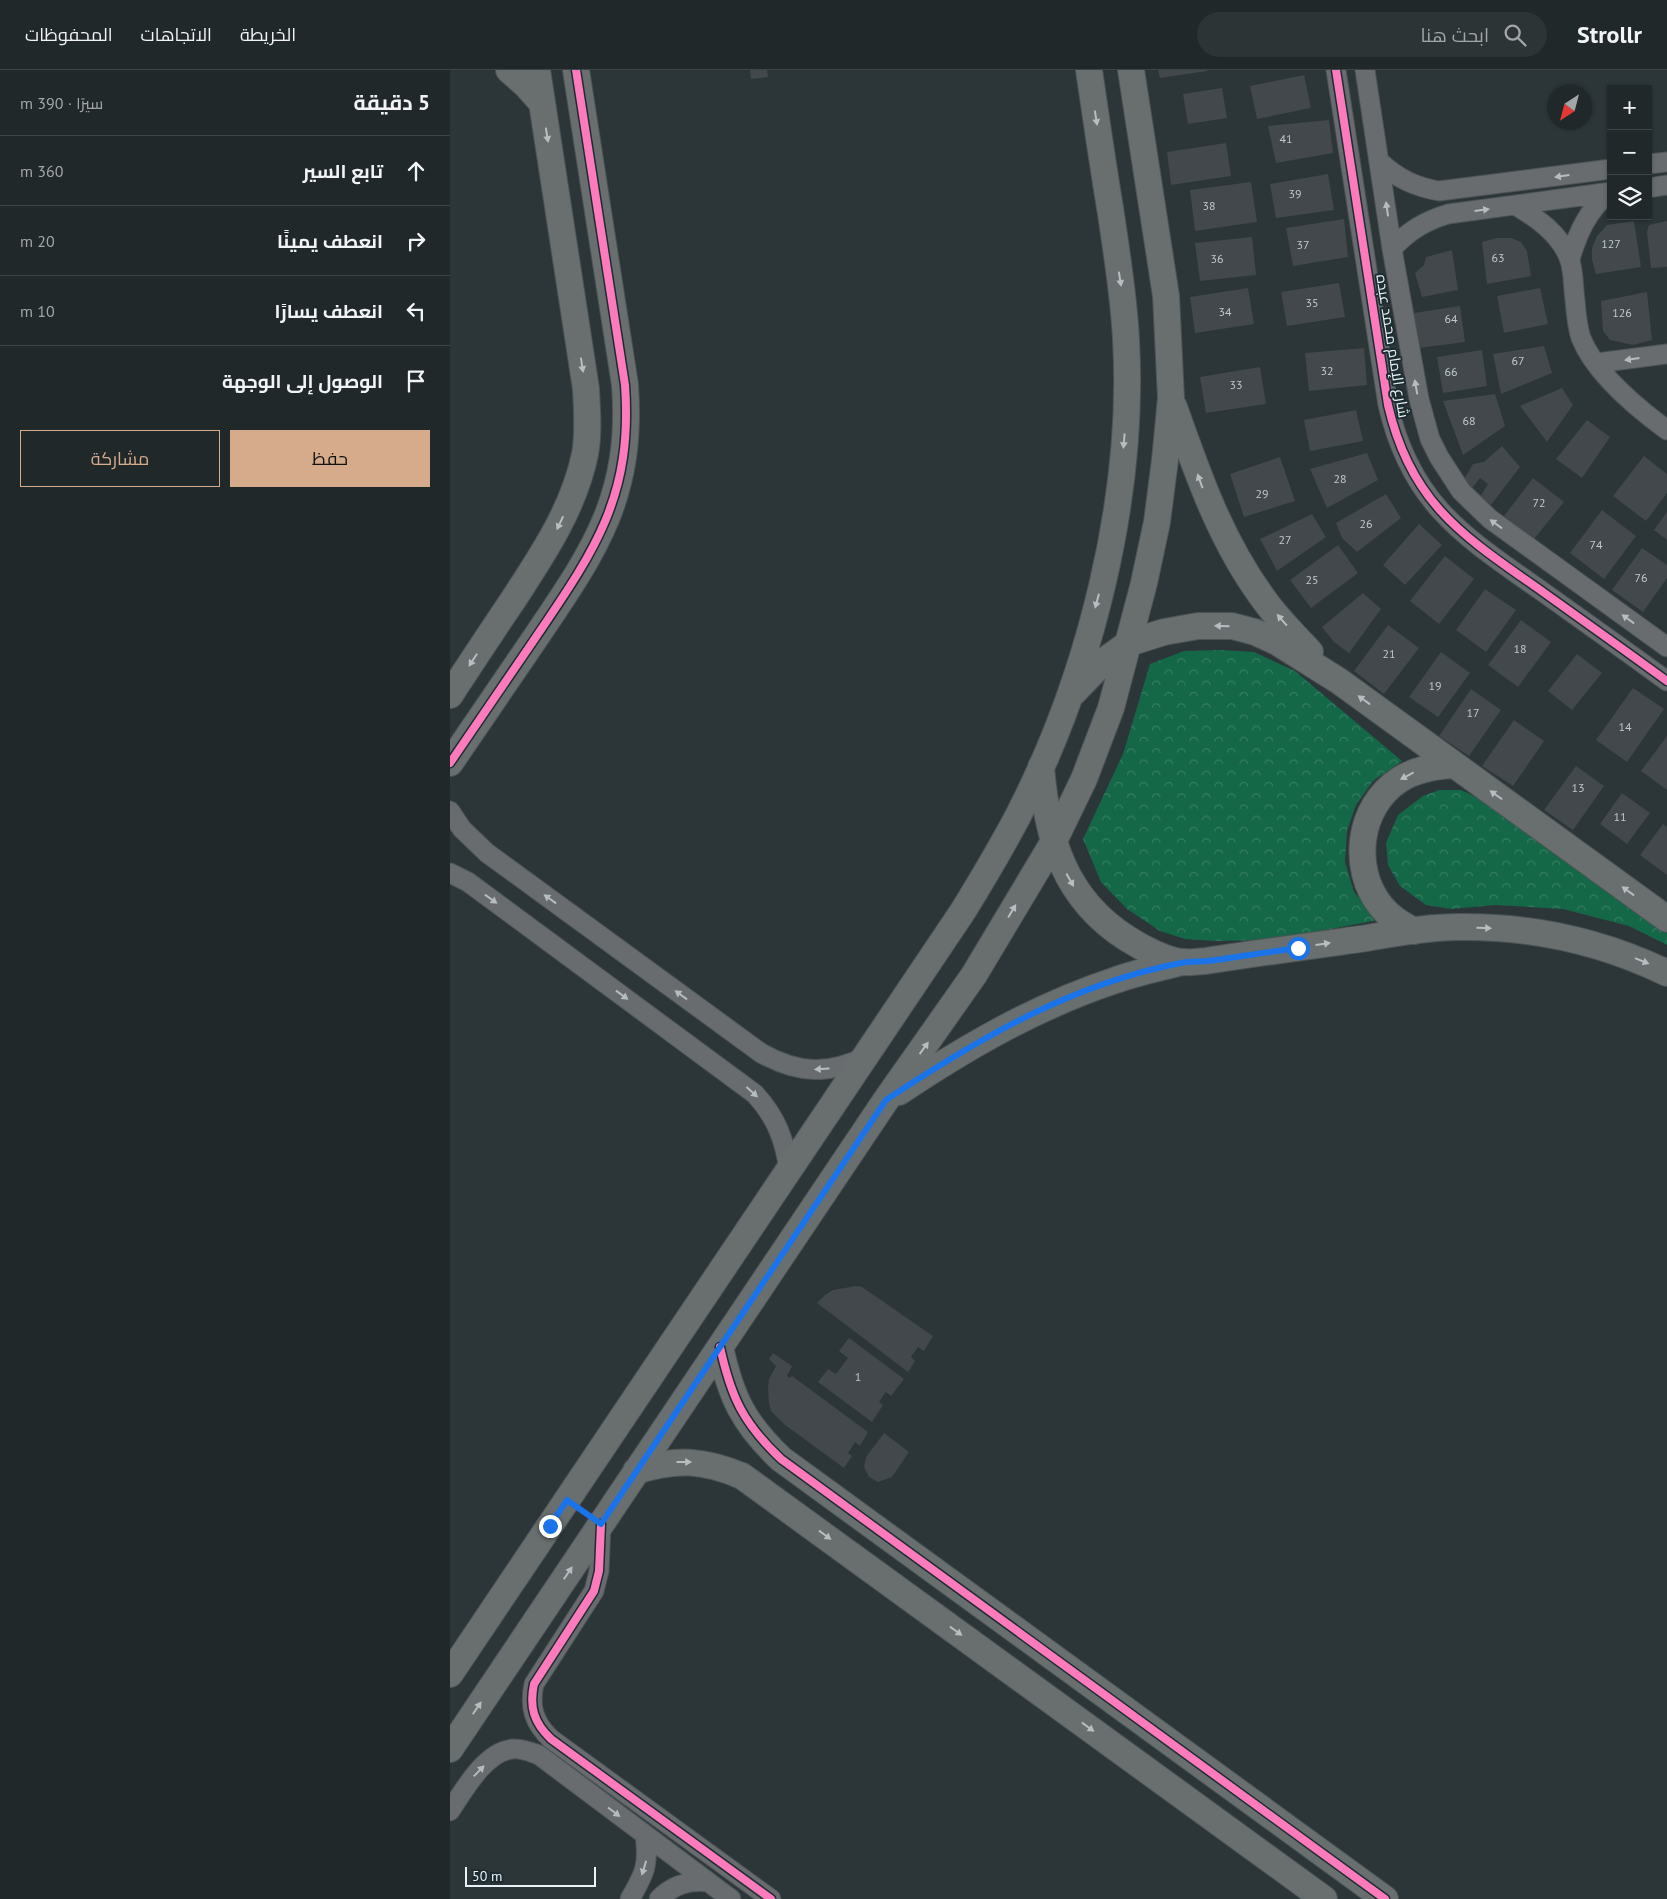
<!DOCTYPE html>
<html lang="ar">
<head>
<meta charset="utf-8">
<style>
	body { margin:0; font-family:"PT Sans",Cairo,sans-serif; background:#2d3436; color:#f1f3f6; direction:rtl }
	.controls { position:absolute; right:15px; top:15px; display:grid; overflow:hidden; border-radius:0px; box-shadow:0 1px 4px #0004 }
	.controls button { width:45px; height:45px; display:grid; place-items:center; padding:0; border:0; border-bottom:1px solid #3e4447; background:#21282a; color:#f1f3f6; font:25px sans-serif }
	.compass { position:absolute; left:1097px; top:15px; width:45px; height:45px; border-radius:50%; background:#21282a; box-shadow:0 1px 4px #0004; rotate:216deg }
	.scale { position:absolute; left:15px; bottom:12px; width:131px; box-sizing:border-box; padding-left:5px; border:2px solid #e9f3f7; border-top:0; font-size:14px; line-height:18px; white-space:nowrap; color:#e9f3f7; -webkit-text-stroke:4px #1d2d32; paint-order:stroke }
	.stop { position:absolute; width:15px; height:15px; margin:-11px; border:4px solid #1a73e8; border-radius:50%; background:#fff }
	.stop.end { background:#1a73e8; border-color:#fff; box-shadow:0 1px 5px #0008 }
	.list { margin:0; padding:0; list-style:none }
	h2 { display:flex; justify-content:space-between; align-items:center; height:65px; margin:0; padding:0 20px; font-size:21px }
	h2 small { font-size:16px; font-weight:400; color:#a2a6a8 }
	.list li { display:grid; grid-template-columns:32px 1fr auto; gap:15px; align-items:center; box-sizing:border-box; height:70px; padding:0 20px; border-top:1px solid #3e4447 }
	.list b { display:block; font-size:19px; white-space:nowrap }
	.list em { font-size:16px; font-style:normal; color:#a2a6a8 }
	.actions { display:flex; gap:10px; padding:15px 20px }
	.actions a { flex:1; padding:11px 0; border:1px solid #d6ab8b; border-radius:0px; text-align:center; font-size:18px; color:#d6ab8b }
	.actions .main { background:#d6ab8b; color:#111 }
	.icon { flex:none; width:28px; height:28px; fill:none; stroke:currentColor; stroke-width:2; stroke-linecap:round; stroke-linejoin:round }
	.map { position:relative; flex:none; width:1217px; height:1829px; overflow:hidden; direction:ltr }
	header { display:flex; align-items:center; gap:30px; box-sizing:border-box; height:70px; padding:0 25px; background:#21282a; border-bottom:1px solid #3e4447 }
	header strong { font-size:24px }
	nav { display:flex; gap:28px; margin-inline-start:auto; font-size:18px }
	.search { width:350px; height:45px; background:#2d3436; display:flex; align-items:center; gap:12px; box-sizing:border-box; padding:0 18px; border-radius:28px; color:#a2a6a8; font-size:19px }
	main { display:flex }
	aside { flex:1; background:#21282a }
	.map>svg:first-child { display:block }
</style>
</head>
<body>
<header>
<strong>Strollr</strong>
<div class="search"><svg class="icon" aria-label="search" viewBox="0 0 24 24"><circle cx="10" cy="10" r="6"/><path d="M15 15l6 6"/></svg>ابحث هنا</div>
<nav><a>الخريطة</a><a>الاتجاهات</a><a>المحفوظات</a></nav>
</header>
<main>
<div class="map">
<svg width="1217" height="1829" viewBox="0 0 1217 1829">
	<defs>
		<pattern id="park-crowns" width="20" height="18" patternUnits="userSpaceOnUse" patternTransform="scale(1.25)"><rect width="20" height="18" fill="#146747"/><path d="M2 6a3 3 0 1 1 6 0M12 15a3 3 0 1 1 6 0" fill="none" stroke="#367d62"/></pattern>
	</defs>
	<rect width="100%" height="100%" fill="#2c3538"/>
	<!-- park -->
	<path fill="url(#park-crowns)" d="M771,580l33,2 41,19 107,90 -29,20 -17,24 -9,26 -2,31 9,30 24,28 -105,20 -57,1 -31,-2 -25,-8 -33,-22 -26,-27 -18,-43 40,-85 27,-90 34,-13z
		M989,720h22l22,10 184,132v13l-38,-19 -66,-17 -67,-4 -45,4 -25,-4 -26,-19 -12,-21 -2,-22 12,-28 25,-19z"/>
	<!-- building -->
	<path fill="#42484c" d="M300,0h17l1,7 -17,2z
		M708,0h49v1l-47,7z
		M854,5l7,33 -54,11 -7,-33z
		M772,18l5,30 -39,6 -5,-30z
		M879,50l4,33 -57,10 -8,-37z
		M776,73l5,33 -60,9 -4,-33z
		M878,104l6,36 -58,8 -6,-34z
		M801,112l6,40 -62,9 -5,-41z
		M894,149l4,38 -55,9 -7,-38z
		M1184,151l7,46 -45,7 -4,-14v-12l5,-12 10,-11z
		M1217,151v46l-16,1 -4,-36 2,-7z
		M802,167l4,38 -56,6 -5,-38z
		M1047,168h14l10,4 6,9 4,25 -44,8 -5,-42z
		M1002,180l6,40 -36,7 -7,-24 9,-8 2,-8z
		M889,213l6,34 -58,9 -6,-34z
		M798,218l6,36 -59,9 -5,-36z
		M1090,218l8,36 -44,9 -7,-37z
		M1197,222l5,48 -19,5 -23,-5 -7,-9 -2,-30z
		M1010,236l5,36 -46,6 -5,-35z
		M1094,276l8,27 -51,21 -8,-40z
		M914,278l3,37 -58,6 -4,-38z
		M1032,280l5,36 -44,7 -6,-36z
		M810,297l6,37 -60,9 -6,-36z
		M1112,318l11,17 -26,37 -27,-36z
		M1045,324l10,32 -42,29 -20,-54z
		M906,340l7,31 -53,10 -6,-31z
		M1137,350l23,17 -28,41 -26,-19z
		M1052,376l18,21 -29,38 -11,-8 8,-13 -8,-6 -8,10 -9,-7 10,-17 11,-2z
		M917,383l11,27 -51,28 -17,-39z
		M1194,386l23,18v19l-21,28 -33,-25z
		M830,387l15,44 -51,16 -14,-43z
		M1083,408l31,24 -30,37 -30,-23z
		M936,424l15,24 -44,34 -15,-14 -6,-15z
		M1152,440l34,26 -32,43 -34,-26z
		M1217,442v28l-13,-10z
		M862,444l14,23 -49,34 -17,-32z
		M969,454l23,21 -37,40 -22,-20z
		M888,475l20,28 -47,35 -21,-28z
		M1192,478l25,17v13l-24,34 -31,-22z
		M995,486l29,23 -35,45 -29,-23z
		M1035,519l31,21 -30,42 -30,-22z
		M913,523l18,16 -32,44 -15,-11 -12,-15z
		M1071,550l30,22 -33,45 -30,-22z
		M938,555l31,23 -35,46 -30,-23z
		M991,582l29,21 -32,44 -29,-20z
		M1127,584l25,19 -30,37 -24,-19z
		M1183,618l31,21 -37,53 -31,-22z
		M1021,619l30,21 -32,46 -30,-20z
		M1064,650l30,21 -31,45 -31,-20z
		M1217,666v54l-26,-19z
		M1126,696l28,20 -31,44 -29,-20z
		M1172,723l28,20 -23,31 -27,-20z
		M1213,754l4,3v48l-27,-20z
		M406,1216l6,1 71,49 -9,15 -6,-4 -7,10 4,4 -7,11 -91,-69 8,-8 8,-5z
		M399,1268l55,41 -13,17 -5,-4 -7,10 4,3 -11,17 -54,-40 10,-13 8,5 12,-16 -9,-7z
		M323,1283l19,13 -5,10 3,2 2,-2 76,56 -8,14 -5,-4 -7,11 4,3 -8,12 -59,-43 -14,-14 -2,-7 -1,-17 1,-8 7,-13 -7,-7z
		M434,1363l25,19 -17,25 -14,5 -9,-5 -5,-10 2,-10z"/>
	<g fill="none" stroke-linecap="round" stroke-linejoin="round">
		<defs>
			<path id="street" d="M886,0l52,335c23,100 77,132 155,187 42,30 83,59 124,89
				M915,0l27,179 27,150 11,40 9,18 22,34 29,28 177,128
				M930,92c18,17 36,25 59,29l172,-22
				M1198,94l19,-2
				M1198,118l19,-3
				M1065,135c22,13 45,29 54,53 5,12 4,29 6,42 1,13 2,26 6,38 14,35 56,70 86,92
				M942,179c16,-18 33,-28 56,-35l163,-22
				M1120,189c8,-27 18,-49 40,-67
				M1147,293l70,-9
				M0,741l12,18 25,24 274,200c37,21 68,22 106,3
				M0,803l18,9 287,212c21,23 30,46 34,77
				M151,1455l-2,46 -5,20 -60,93c-5,23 0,39 17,55l220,160
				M0,1741c14,-21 35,-59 62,-62 10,-1 18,3 27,6l192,144
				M180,1829c15,-26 19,-34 15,-64
				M209,1829c14,-14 29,-19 49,-17"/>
			<path id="secondary" d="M59,0l17,15 15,17
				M724,337c24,68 47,135 91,194 13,18 30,35 45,51
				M623,623l31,-32 25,-18 35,-11 34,-6h34l23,6 22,10 62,39 328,238
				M0,625c21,-32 42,-64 63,-95 30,-46 61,-92 72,-146 4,-21 2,-44 1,-65l-49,-319
				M0,693c29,-42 57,-84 86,-126 59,-87 97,-141 89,-252l-49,-315
				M591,697c6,71 23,132 87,172 14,9 39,22 55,23 8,1 16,-1 23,-1 51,-8 103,-15 154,-22 32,-5 65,-12 98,-12 73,-1 143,14 209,46
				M964,861c-13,-7 -25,-14 -34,-26 -29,-37 -22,-98 19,-125 17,-11 35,-14 55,-15
				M449,1022c69,-46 138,-86 217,-112 21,-8 44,-12 66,-18
				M270,1277c11,50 23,76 61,112l604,440
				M186,1401c41,-13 68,-11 106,5l582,423
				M0,1604l513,-763c19,-31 38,-63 55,-95 72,-140 117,-319 108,-476 -2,-43 -9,-84 -15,-126 -8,-48 -15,-96 -22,-144
				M0,1679l436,-649 88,-125 79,-132 31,-64 27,-71 33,-125 13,-61 8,-62 6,-62 -5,-102 -35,-226"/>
		</defs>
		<!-- street casing -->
		<use href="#street" stroke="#4b5356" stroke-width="21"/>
		<!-- secondary casing -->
		<use href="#secondary" stroke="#4b5356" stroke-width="28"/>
		<!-- street -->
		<use href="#street" stroke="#686c6e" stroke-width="19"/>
		<!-- secondary -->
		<use href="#secondary" stroke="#696f6f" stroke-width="26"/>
		<defs>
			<path id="cycleway" d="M886,0l52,335c23,100 77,132 155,187 42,30 83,59 124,89
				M0,693c29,-42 57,-84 86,-126 59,-87 97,-141 89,-252l-49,-315
				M270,1277c11,50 23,76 61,112l604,440
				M151,1454l-2,47 -5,20 -60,93c-5,23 0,39 17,55l220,160"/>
		</defs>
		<!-- cycleway casing -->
		<use href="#cycleway" stroke="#1d2d32" stroke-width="11"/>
		<!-- cycleway -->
		<use href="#cycleway" stroke="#fd7abc" stroke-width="8"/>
	</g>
	<!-- one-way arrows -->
	<defs><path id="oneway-solid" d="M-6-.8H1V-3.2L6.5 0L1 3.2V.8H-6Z" transform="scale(1.25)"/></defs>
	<g fill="#b6bec1">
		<use href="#oneway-solid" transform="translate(646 48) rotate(81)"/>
		<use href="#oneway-solid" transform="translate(97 65) rotate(81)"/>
		<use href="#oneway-solid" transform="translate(670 209) rotate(81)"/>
		<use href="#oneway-solid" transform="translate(132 295) rotate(81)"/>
		<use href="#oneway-solid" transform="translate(674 371) rotate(95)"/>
		<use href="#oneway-solid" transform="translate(750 411) rotate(-110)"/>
		<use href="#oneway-solid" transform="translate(110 453) rotate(115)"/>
		<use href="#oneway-solid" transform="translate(647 531) rotate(105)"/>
		<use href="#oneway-solid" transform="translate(832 550) rotate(-131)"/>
		<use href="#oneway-solid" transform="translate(772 556) rotate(-179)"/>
		<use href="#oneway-solid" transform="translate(23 590) rotate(123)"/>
		<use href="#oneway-solid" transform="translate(914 630) rotate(-144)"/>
		<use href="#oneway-solid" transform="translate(957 706) rotate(152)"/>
		<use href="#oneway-solid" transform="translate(1046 725) rotate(-145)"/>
		<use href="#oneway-solid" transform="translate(620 810) rotate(61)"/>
		<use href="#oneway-solid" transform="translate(1178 821) rotate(-144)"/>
		<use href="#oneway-solid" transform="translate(562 841) rotate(-59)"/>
		<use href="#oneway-solid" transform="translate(1034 858) rotate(1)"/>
		<use href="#oneway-solid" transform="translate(873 874) rotate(-8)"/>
		<use href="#oneway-solid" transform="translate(1192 891) rotate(22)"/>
		<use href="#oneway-solid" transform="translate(474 978) rotate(-54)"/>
		<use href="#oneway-solid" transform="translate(234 1392)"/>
		<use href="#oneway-solid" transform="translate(375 1465) rotate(36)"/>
		<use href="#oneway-solid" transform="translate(118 1503) rotate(-56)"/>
		<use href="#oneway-solid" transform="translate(506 1561) rotate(36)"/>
		<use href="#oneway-solid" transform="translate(27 1638) rotate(-56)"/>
		<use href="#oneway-solid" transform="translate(638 1657) rotate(36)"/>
	</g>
	<g fill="#b5bdc0">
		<use href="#oneway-solid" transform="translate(1112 106) rotate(172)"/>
		<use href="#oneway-solid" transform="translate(937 139) rotate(-98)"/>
		<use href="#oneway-solid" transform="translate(1032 140) rotate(-7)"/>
		<use href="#oneway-solid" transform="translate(1182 289) rotate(172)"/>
		<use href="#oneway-solid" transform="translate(966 317) rotate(-100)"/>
		<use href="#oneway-solid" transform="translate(1046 454) rotate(-144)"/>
		<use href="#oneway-solid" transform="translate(1178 549) rotate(-144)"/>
		<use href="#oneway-solid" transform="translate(41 829) rotate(36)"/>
		<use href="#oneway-solid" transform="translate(100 829) rotate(-144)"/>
		<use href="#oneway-solid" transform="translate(172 925) rotate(36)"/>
		<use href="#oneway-solid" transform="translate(231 925) rotate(-144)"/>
		<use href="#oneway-solid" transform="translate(372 999) rotate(177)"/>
		<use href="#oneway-solid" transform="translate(302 1022) rotate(42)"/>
		<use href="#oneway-solid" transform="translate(29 1701) rotate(-46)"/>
		<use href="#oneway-solid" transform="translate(164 1742) rotate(37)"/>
		<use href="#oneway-solid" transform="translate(194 1798) rotate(107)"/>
	</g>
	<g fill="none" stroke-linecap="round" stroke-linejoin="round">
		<!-- route -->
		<path stroke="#1a73e8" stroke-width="6" d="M100,1456l17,-26 34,24 285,-424c92,-61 185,-116 295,-137 9,-2 18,-1 27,-2 30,-4 60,-9 90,-13"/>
	</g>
	<g text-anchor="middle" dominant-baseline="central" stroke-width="4" stroke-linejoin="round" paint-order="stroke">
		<!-- number labels -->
		<g font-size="12" fill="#bfc8cc">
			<text x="836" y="68">41</text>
			<text x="845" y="123">39</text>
			<text x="759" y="135">38</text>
			<text x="1161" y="173">127</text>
			<text x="853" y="174">37</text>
			<text x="1048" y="187">63</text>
			<text x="767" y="188">36</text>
			<text x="862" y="232">35</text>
			<text x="775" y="241">34</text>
			<text x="1172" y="242">126</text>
			<text x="1001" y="248">64</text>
			<text x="1068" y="290">67</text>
			<text x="877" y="300">32</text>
			<text x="1001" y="301">66</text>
			<text x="786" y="314">33</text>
			<text x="1019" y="350">68</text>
			<text x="890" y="408">28</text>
			<text x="812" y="423">29</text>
			<text x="1089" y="432">72</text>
			<text x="916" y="453">26</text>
			<text x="835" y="469">27</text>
			<text x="1146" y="474">74</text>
			<text x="1191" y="507">76</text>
			<text x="862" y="509">25</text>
			<text x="1070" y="578">18</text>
			<text x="939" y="583">21</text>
			<text x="985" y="615">19</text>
			<text x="1023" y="642">17</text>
			<text x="1175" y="656">14</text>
			<text x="1128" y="717">13</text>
			<text x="1170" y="746">11</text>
			<text x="408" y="1306">1</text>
		</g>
		<!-- street labels -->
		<g font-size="15" fill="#e9f3f7" stroke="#1d2d32">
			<text transform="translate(943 276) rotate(81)">شارع الإمام محمد عبده</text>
		</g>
	</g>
</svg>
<div class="controls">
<button>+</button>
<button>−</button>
<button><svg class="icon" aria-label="layers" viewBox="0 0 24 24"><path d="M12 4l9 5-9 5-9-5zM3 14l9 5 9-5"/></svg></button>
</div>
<svg class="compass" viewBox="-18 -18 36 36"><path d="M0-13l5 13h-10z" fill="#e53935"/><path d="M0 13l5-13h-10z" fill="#a2a6a8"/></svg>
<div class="scale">50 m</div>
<div class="stop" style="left:848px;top:878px"></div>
<div class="stop end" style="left:100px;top:1456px"></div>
</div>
<aside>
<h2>5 دقيقة<small>سيرًا · 390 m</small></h2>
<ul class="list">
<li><svg class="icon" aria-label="ahead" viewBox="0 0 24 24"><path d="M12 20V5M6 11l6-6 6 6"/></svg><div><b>تابع السير</b></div><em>360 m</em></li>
<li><svg class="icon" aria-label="right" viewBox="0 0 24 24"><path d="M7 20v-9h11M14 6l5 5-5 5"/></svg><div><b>انعطف يمينًا</b></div><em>20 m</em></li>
<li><svg class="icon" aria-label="left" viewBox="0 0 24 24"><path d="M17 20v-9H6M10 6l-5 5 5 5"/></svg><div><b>انعطف يسارًا</b></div><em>10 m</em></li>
<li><svg class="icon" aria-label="arrive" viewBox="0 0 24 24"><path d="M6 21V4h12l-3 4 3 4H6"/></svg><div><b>الوصول إلى الوجهة</b></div></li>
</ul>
<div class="actions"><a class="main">حفظ</a><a>مشاركة</a></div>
</aside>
</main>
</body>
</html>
